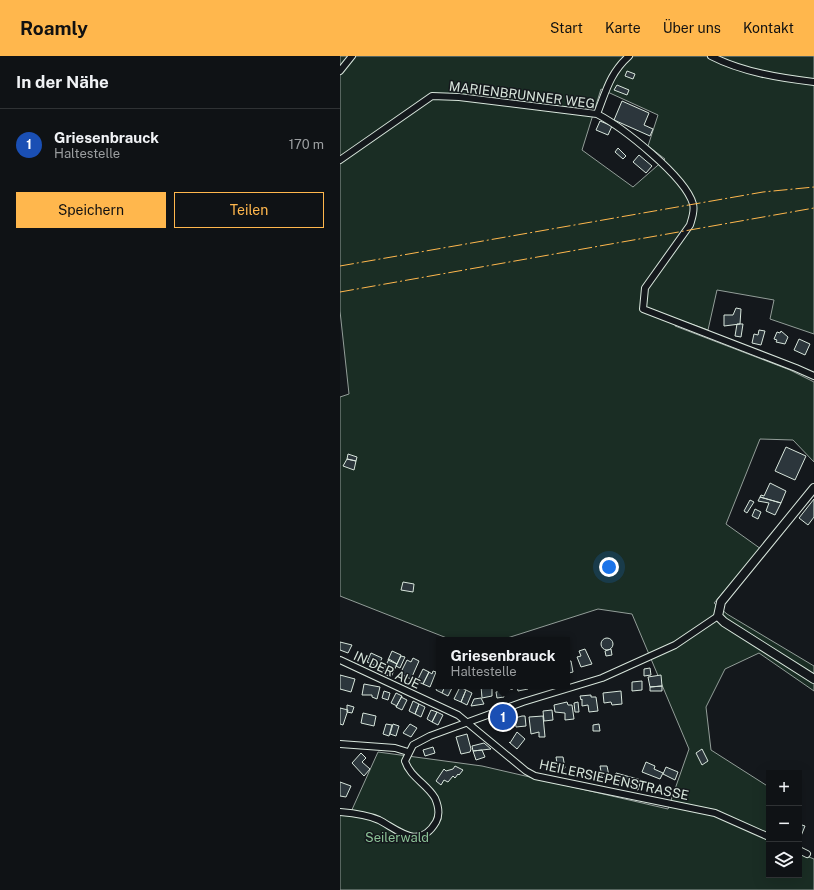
<!DOCTYPE html>
<html lang="de">
<head>
<meta charset="utf-8">
<style>
	body { margin:0; font-family:"Public Sans",sans-serif; background:#181b1e; color:#f1f3f6 }
	.controls { position:absolute; right:12px; bottom:12px; display:grid; overflow:hidden; border-radius:0px; box-shadow:0 4px 16px #0002 }
	.controls button { width:36px; height:36px; display:grid; place-items:center; padding:0; border:0; border-bottom:1px solid #2f3234; background:#0f1215; color:#f1f3f6; font:20px sans-serif }
	.you { position:absolute; left:269px; top:511px; width:14px; height:14px; margin:-10px; border:3px solid #fff; border-radius:50%; background:#1a73e8; box-shadow:0 0 0 6px #1a73e833 }
	.badge { display:grid; place-items:center; width:26px; height:26px; border-radius:50%; background:#ffb74d; color:#fff; font-size:13px; font-weight:700 }
	.pin { position:absolute; translate:-50% -50%; border:2px solid #fff; box-shadow:0 1px 4px #0006 }
	.popup { position:absolute; left:96px; top:581px; width:134px; height:52px; box-sizing:border-box; display:grid; place-content:center; border-radius:0px; background:#0f1215; filter:drop-shadow(0 1px 3px #0005); font-size:13px; white-space:nowrap; color:#9b9ea0 }
	.popup b { font-size:15px; color:#f1f3f6 }
	.popup::after { content:''; position:absolute; left:50%; top:100%; margin-left:-8px; border:8px solid transparent; border-top-color:#0f1215 }
	.list { margin:0; padding:0; list-style:none }
	h2 { display:flex; justify-content:space-between; align-items:center; height:52px; margin:0; padding:0 16px; font-size:17px }
	h2 small { font-size:13px; font-weight:400; color:#9b9ea0 }
	.list li { display:grid; grid-template-columns:26px 1fr auto; gap:12px; align-items:center; box-sizing:border-box; height:72px; padding:0 16px; border-top:1px solid #2f3234 }
	.list b { display:block; font-size:15px; white-space:nowrap }
	.list p { margin:0; font-size:13px; white-space:nowrap; color:#9b9ea0 }
	.list em { font-size:13px; font-style:normal; color:#9b9ea0 }
	.actions { display:flex; gap:8px; padding:12px 16px }
	.actions a { flex:1; padding:9px 0; border:1px solid #ffb74d; border-radius:0px; text-align:center; font-size:14px; color:#ffb74d }
	.actions .main { background:#ffb74d; color:#111 }
	.icon { flex:none; width:22px; height:22px; fill:none; stroke:currentColor; stroke-width:2; stroke-linecap:round; stroke-linejoin:round }
	.map { position:relative; flex:none; width:474px; height:834px; overflow:hidden }
	header { display:flex; align-items:center; gap:24px; box-sizing:border-box; height:56px; padding:0 20px; background:#ffb74d; color:#111 }
	header strong { font-size:19px }
	nav { display:flex; gap:22px; margin-inline-start:auto; font-size:14px }
	main { display:flex }
	aside { flex:1; background:#0f1215 }
	.map>svg:first-child { display:block }
</style>
</head>
<body>
<header>
<strong>Roamly</strong>
<nav><a>Start</a><a>Karte</a><a>Über uns</a><a>Kontakt</a></nav>
</header>
<main>
<aside>
<h2>In der Nähe<small></small></h2>
<ul class="list">
<li><span class="badge" style="background:#1a4fb4">1</span><div><b>Griesenbrauck</b><p>Haltestelle</p></div><em>170 m</em></li>
</ul>
<div class="actions"><a class="main">Speichern</a><a>Teilen</a></div>
</aside>
<div class="map">
<svg width="474" height="834" viewBox="0 0 474 834">
	<rect width="100%" height="100%" fill="#14181c"/>
	<!-- green -->
	<path fill="#1a2d24" stroke="#939e99" fill-rule="evenodd" d="M0,0h474v278l-44,-15 4,-19 -57,-10 -9,40 -31,-11 -2,7 115,44 24,12v80l-21,-22 -33,-1 -34,85 35,25 -47,54 13,11 87,52v25l-55,-38 -34,16 -19,38 5,43 58,37v43l-4,9 4,2v34h30v-22l15,6v31h-474v-77l10,1 28,-62 104,14 186,43 21,-60 -57,-135 -34,-5 -97,31h-49l-112,-44v-199l9,-3 -9,-83zM261,33l57,26 -10,31 17,13 -32,28 -51,-37z"/>
	<!-- building -->
	<path fill="#2c363c" stroke="#d8e6dc" d="M287,15l8,3 -2,5 -8,-3z
		M277,29l12,5 -2,5 -13,-5z
		M282,45l27,12 -5,12 9,4 -3,7 -36,-16z
		M260,65l12,5 -4,9 -12,-5z
		M278,92l8,8 -3,3 -8,-7z
		M299,99l13,11 -6,7 -13,-11z
		M396,252l5,1 -1,15 -16,2v-11h9z
		M397,268h6l-2,13 -6,-1z
		M419,274l6,1 -4,14 -9,-2 2,-9 4,1z
		M441,275l7,6 -3,7 -9,-2 1,-2 -3,-1 3,-7 3,1z
		M459,283l11,5 -5,11 -11,-5z
		M446,391l20,9 -11,24 -20,-9z
		M8,398l9,3 -1,4 -9,-2z
		M7,403l9,2 -2,9 -11,-4z
		M430,427l16,8 -5,12 -21,-6 1,-2 3,1z
		M420,441l21,6 -6,12 -9,-4 3,-8 -11,-2z
		M474,443v18l-6,8 -9,-7z
		M410,444l4,2 -7,11 -3,-2z
		M415,453l6,3 -3,7 -6,-3z
		M63,526l11,2 -1,8 -12,-2z
		M261 588a6 6 0 1 1 12 0a6 6 0 1 1-12 0Z
		M0,586l12,3 -4,8 -8,-3z
		M245,593l7,15 -11,3 -4,-10 4,-1 -2,-5z
		M271,593l1,6 -6,1 -1,-5z
		M52,595l9,4 -4,9 -9,-4z
		M31,597l11,5 -4,9 -11,-5z
		M61,600l4,1 -5,11 -4,-2z
		M73,602l6,3 -8,18 -11,-5 7,-14 4,2z
		M49,603l8,5 -6,13 -9,-4z
		M227,605h4l2,11 -4,1z
		M310,612l1,7 -7,1v-7z
		M83,613l6,3 -6,12 -6,-3z
		M93,615l3,1 -6,15 -7,-3 6,-12 3,2z
		M0,619l15,4 -4,13 -11,-3z
		M321,619l1,11 -12,1 -2,-10z
		M302,625v9l-10,1v-9z
		M99,627v3h6l-3,7 -6,-3z
		M24,628l16,3 -3,12 -5,-2v-2h-10z
		M105,630h8l-5,10 -6,-3z
		M141,630h11v10l-10,2z
		M161,630h11l1,3 -11,2z
		M177,630h11v3l-10,2z
		M322,630v5h-12v-4z
		M120,631l6,3 -5,12 -7,-3z
		M126,634l6,3 -5,12 -6,-3z
		M44,635l6,2 -2,7 -6,-2z
		M161,635l3,6 -7,1 -1,-6z
		M281,635l1,13 -10,1 -1,-3 -7,1 -1,-10z
		M56,637l6,3 -6,11 1,-1 -6,-3z
		M251,639v2h5l2,14 -9,1 -1,-7 -6,1v-7l-1,1 -1,-4z
		M62,640l-1,1 6,3 -5,10 -6,-3z
		M141,642l3,6 -13,2 3,-7z
		M73,645l6,3 -4,10 -6,-3z
		M227,646l1,3h4l2,14 -9,1v-7l-10,-1 -1,-7z
		M238,646l1,10h-4l-1,-9z
		M79,648l6,3 -4,10 -6,-3z
		M7,649l7,2 -2,6 -5,-1z
		M0,652l8,2 -5,15 -3,-1z
		M91,654l6,2 -5,10 -5,-3z
		M212,654l1,10 -9,1 -1,-10z
		M97,656l6,3 -5,10 -6,-3z
		M23,657l13,3 -2,10 -13,-3z
		M182,660h3l1,10 -10,1 -1,-9z
		M203,660l2,21h-6v-5l-8,2 -2,-17z
		M46,668l6,1 -3,11 -6,-2z
		M53,668l6,2 -3,10 -6,-2z
		M70,668l7,4 -6,9 -8,-4z
		M259,668l1,7h-7v-6z
		M177,676l8,7 -8,10 -8,-7 1,1z
		M127,678l4,15 -1,3 -9,2 -5,-17z
		M144,687l7,6 -18,2 -1,-5z
		M93,691l2,6 -10,3 -2,-6z
		M362,693l6,12 -6,4 -6,-12z
		M142,694l3,7 -9,3 -3,-9z
		M21,697l5,5 -4,4 8,7 -6,7 -12,-13z
		M216,701h7l2,11 -7,1z
		M306,706l9,4 -1,3 9,4 -3,6 -18,-7z
		M115,710l8,4 -4,5 -1,-1 -3,4 -2,-2 -5,6 -4,-2 -3,5 -5,-4 8,-12 2,2 7,-2z
		M260,710h7l2,10 -7,1z
		M326,711l12,5 -3,8 -12,-6z
		M276,717l25,7 -3,10 -6,-2 2,-4 -14,-4 -1,5 -6,-2z
		M0,726l11,4 -5,11 -6,-1z
		M459,768l6,2 -4,10 -2,-1z"/>
	<g fill="none" stroke-linecap="round" stroke-linejoin="round">
		<defs>
			<path id="minor" d="M371,0c31,16 69,22 103,26
				M0,15l12,-15
				M257,58c9,-23 13,-41 32,-58
				M0,104l92,-64 27,1 138,17c25,13 88,62 96,90 2,7 -1,14 -3,21l-45,63 -2,21 153,59 18,8
				M0,604l118,55 68,56 9,5 180,37 54,24
				M0,688l55,4 13,4
				M0,756c12,1 28,3 39,8 19,10 40,31 57,2 4,-7 2,-17 -1,-24 -8,-14 -25,-21 -30,-37l8,-16 17,-9 93,-34 79,-24 73,-33 43,-29
				M459,794l8,4"/>
			<path id="tertiary" d="M474,432l-93,114 -3,14 6,6 90,57"/>
		</defs>
		<!-- minor casing -->
		<use href="#minor" stroke="#d8e6dc" stroke-width="8"/>
		<!-- tertiary casing -->
		<use href="#tertiary" stroke="#d8e6dc" stroke-width="10"/>
		<!-- minor -->
		<use href="#minor" stroke="#14181c" stroke-width="6"/>
		<!-- tertiary -->
		<use href="#tertiary" stroke="#14181c" stroke-width="8"/>
		<!-- power -->
		<path stroke="#ffb74d" stroke-width="1" stroke-dasharray="14 3 2 3" stroke-linecap="butt" d="M0,210l423,-74 51,-5
			M0,236l474,-84"/>
	</g>
	<g text-anchor="middle" dominant-baseline="central" stroke-width="3" stroke-linejoin="round" paint-order="stroke">
		<!-- street labels -->
		<g font-size="13" fill="#d8e6dc" stroke="#14181c">
			<text transform="translate(182 39) rotate(7)">MARIENBRUNNER WEG</text>
			<text transform="translate(47 614) rotate(25)">IN DER AUE</text>
			<text transform="translate(274 724) rotate(12)">HEILERSIEPENSTRASSE</text>
		</g>
		<!-- park labels -->
		<g font-size="13" fill="#8ac095" stroke="#14181c">
			<text x="57" y="781">Seilerwald</text>
		</g>
	</g>
</svg>
<div class="controls">
<button>+</button>
<button>−</button>
<button><svg class="icon" aria-label="layers" viewBox="0 0 24 24"><path d="M12 4l9 5-9 5-9-5zM3 14l9 5 9-5"/></svg></button>
</div>
<div class="you"></div>
<div class="pin badge" style="left:163px;top:661px;background:#1a4fb4">1</div>
<div class="popup"><b>Griesenbrauck</b>Haltestelle</div>
</div>
</main>
</body>
</html>
